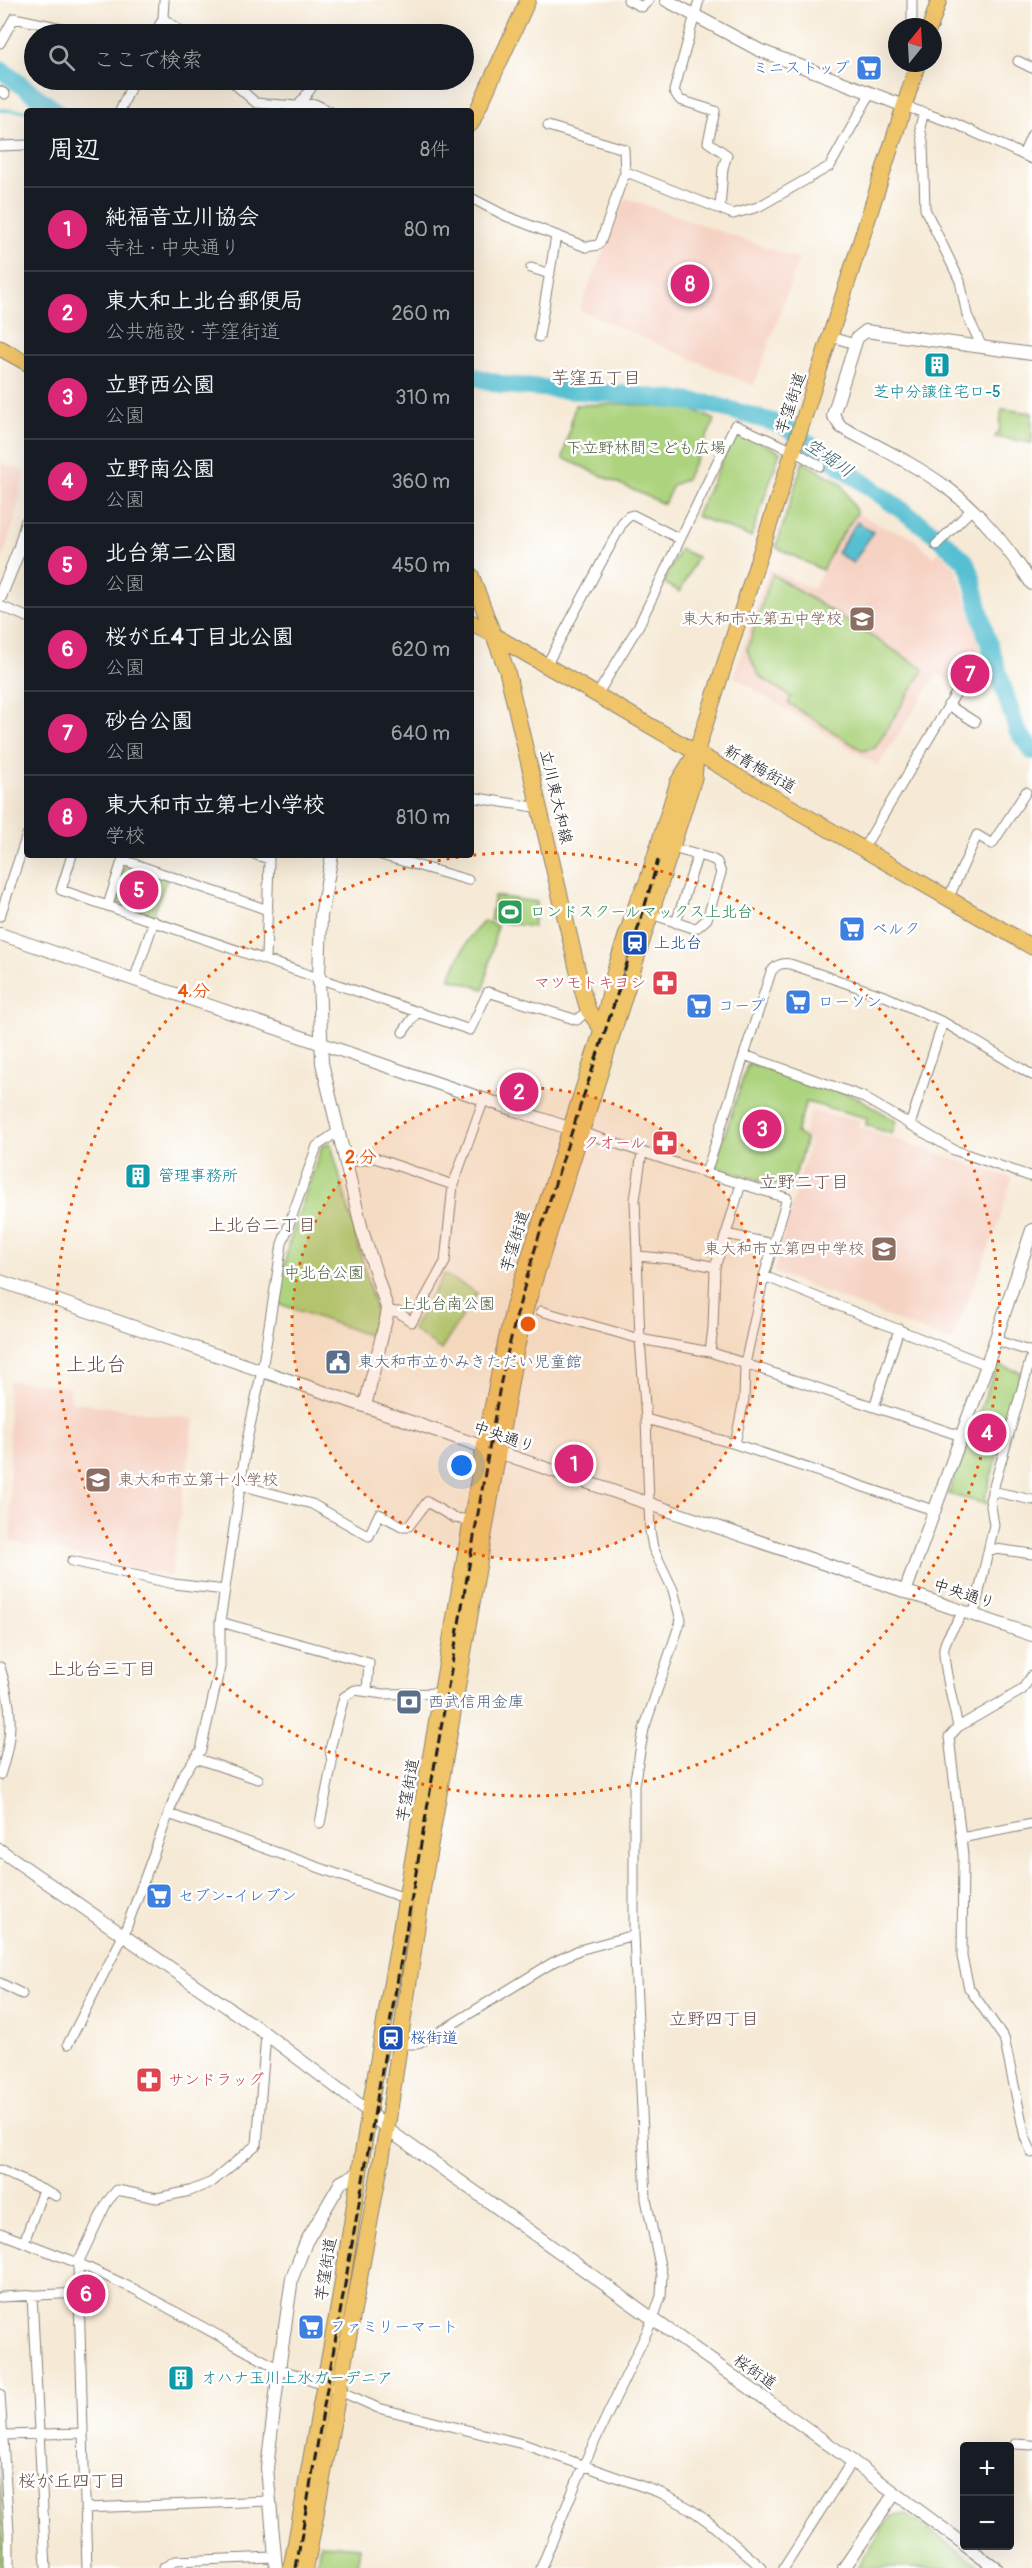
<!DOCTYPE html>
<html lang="ja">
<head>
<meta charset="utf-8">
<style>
	body { margin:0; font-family:Pangolin,"Klee One",sans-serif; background:#20242c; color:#f1f3f6 }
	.controls { position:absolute; right:18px; bottom:18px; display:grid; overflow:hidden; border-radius:6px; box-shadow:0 6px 24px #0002 }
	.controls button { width:54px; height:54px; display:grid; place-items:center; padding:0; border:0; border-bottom:2px solid #363941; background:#171b24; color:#f1f3f6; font:30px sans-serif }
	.compass { position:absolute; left:888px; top:18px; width:54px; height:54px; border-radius:50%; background:#171b24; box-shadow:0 6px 24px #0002; rotate:18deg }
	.you { position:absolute; left:462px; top:1466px; width:21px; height:21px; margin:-15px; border:4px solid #fff; border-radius:50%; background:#1a73e8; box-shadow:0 0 0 9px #1a73e833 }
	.badge { display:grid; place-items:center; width:39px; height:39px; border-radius:50%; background:#db2777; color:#fff; font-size:20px; font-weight:700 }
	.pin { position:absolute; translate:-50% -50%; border:3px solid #fff; box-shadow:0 2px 6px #0006 }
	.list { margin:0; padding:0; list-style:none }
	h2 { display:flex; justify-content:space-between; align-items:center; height:78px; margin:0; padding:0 24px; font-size:26px }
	h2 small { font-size:20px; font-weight:400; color:#9ea1a6 }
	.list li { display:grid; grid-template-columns:39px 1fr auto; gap:18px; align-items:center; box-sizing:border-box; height:84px; padding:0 24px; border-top:2px solid #363941 }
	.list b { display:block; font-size:22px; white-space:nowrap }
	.list p { margin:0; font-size:20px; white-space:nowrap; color:#9ea1a6 }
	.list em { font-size:20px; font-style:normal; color:#9ea1a6 }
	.icon { flex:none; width:33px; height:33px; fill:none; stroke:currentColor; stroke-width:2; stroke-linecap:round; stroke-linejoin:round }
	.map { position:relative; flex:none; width:1032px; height:2568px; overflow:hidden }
	.search { position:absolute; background:#171b24; box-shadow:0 6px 24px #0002; left:24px; top:24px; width:450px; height:66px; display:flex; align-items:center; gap:15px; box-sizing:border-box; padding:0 21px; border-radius:33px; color:#9ea1a6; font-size:22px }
	.panel { position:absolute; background:#171b24; box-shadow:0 6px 24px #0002; left:24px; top:108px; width:450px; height:750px; border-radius:6px }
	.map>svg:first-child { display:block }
</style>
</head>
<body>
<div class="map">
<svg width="1032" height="2568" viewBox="0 0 1032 2568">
	<rect width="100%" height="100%" fill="#fff"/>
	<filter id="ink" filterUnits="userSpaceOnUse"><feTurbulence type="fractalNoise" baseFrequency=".0167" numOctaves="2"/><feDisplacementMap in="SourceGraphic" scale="12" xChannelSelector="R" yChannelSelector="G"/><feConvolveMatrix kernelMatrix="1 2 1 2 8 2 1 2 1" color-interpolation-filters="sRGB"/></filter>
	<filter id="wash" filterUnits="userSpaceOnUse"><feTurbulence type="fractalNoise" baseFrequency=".008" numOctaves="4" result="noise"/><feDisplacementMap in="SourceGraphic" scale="24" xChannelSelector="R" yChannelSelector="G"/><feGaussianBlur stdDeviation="1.35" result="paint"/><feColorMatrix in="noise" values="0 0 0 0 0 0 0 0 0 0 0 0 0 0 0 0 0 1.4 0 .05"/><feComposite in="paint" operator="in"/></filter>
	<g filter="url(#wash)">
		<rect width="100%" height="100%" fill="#f6ead6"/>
		<!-- built -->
		<path fill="#f6d2c3" d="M626,198l173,61 -45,127 -175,-76z
			M0,463l25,8 -10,48 -15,47z
			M858,513l24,14 27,8 25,22 5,-5 17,16 24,79 -25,37 -18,-10 -59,92 -144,-89 34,-109 45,21 24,-47z
			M811,1111l49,9 -2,7 154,51 -14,47 -47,117 -177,-70 36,-132 -7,-5z
			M8,1380l61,7 3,15 122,17 -23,158 -160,-36z"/>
		<!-- green -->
		<path fill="#acd37d" stroke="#64784c" stroke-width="1.5" d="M625,404l68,6 22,10 -29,59 -13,6 -9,19 -101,-46 12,-53z
			M1002,409l30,4v30l-37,-6 4,-5z
			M741,433l39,19 -29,85 -55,-21 39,-82z
			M803,461l38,22 16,30 -20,29 -15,28 -46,-23z
			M680,549l17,8 -17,35 -16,-9z
			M772,574l152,95 -49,79 -12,3 -75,-48 3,-6 -32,-21 -12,-26z
			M125,864l42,14 -14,38 -41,-15z
			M494,896l43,6 -4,25 -43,-7z
			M484,921l13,5 -13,63 -35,-11 20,-40z
			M748,1063l109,34 39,24 -4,13 -26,-9 1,-7 -61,-16 -10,31 10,6 -15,50 -77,-22z
			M327,1143l4,1 45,167 -3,26 -96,-34 11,-57 34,-100z
			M444,1274l33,19 -36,57 -29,-21z
			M997,1365l24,7 -36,126 1,6 -38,-10z
			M77,2274l17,8v25l-16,-1z
			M0,2464l5,104h-5z
			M906,2514l76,54h-125l33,-51z
			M320,2544l40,3 -3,21h-41z"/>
		<!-- water -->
		<path fill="#56bfd2" stroke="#396e77" stroke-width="1.5" d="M857,522l16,10 -20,31 -16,-10z"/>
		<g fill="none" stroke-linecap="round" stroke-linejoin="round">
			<!-- stream -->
			<path stroke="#56bfd2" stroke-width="3" d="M0,110l27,1"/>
			<!-- river -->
			<path stroke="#56bfd2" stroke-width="18" d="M0,69l56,42
				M471,376l33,9 127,10 79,9 73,21 152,109 30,27 5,10 14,57 33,102 15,21"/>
		</g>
	</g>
	<g filter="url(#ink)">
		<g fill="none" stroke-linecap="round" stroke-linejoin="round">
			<defs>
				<path id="minor" d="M628,0l14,7 7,-7
					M699,0l-25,91 6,9 35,11 -7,31 19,13 -4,13 -3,41
					M912,0v27
					M163,18l21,16
					M155,34l8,-16 1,-18
					M0,43l14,-25 76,16
					M1018,61l14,7
					M230,80l26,23 41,3 18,-2 14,7
					M0,91l5,3
					M904,106l52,18 76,35
					M296,109l21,-29
					M120,111l14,-31
					M924,112l-4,15 3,15 2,67 35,72 7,34 15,32
					M548,126l76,23 1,25
					M0,146l27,-1
					M1023,155l9,-21
					M471,198l35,18 80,31 12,-2 3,-4 22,-64 6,-4 104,41 25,-7 72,-41 40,-72
					M531,268l19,6
					M539,337l17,-101
					M831,337l24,7
					M936,545l36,-36
					M0,606l27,11
					M546,666l77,-144 6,-6 4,-1 47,24
					M597,695l42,-70 96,-200 59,26 26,15
					M948,705l27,17
					M471,797l69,11
					M863,849l96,-161
					M72,855l-11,35 409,140 18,-38 89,28 11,-10
					M256,855l13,4 -3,100
					M381,855l87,25
					M123,860l145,50
					M948,899l29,-64 15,9 34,-52
					M108,905l16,-50
					M651,914l42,14 5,-1 9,-8 14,-46 -4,-11 -5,-3 -43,-12
					M0,916l27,-81
					M676,923l22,-69
					M134,980l20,-59
					M403,1032l15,-21
					M744,1055l117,41 93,54 78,27
					M910,1125l33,-103
					M581,1132l125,41
					M345,1163l30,-5 78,27
					M726,1234l15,-50
					M638,1256l44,4 33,7 -2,61 -3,24 -70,-13 6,80 89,25 198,66
					M715,1267l11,-33 47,10
					M764,1276l223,89
					M388,1311l10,1 14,10 33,-60 8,-77 31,-86
					M541,1311l99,28 -5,-139 7,-48
					M995,1340l37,12
					M710,1352l251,84
					M874,1407l25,-78
					M735,1444l9,-45 1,-35 19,-88 23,-78 -81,-25 65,-201c5,-7 10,-10 19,-8l97,33 58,26 87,52
					M240,1485l72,19 57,32 10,-22 23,12h7l18,-24 27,16 19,2
					M992,1491l40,9
					M989,1548l43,6
					M72,1561l102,23 51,6
					M974,1614l20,-89 -4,-25 42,-146
					M220,1622l149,41 -2,28
					M0,1667c13,41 14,67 0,108
					M1032,1675l-10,15 -64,37 -9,10 14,118 -1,102 7,31 35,50 21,99 7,16
					M958,1727c-3,-16 -16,-66 -14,-79 2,-14 14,-24 19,-37
					M195,1758l63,21
					M169,1814l238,85
					M320,1823l12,-60 -2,-14 14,-52 11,-7 28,4 60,-1
					M961,1838l71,-14
					M0,1983l22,11
					M68,2044l56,-110 59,-159 18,-25 19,-83v-45l27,-182 15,-70 20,-126 35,-98 20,-14
					M398,2044h18l22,-11 114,-70 27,-13 55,-15
					M0,2170l56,26
					M0,2233l78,30 56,26 145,80 45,15 54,24 145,36 138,49 28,15 21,15 52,45
					M24,2242l19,-52
					M32,2295l14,273
					M0,2297l79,-4
					M0,2394l9,137v37
					M3,2435l80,-2
					M1015,2444l17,1
					M85,2508l185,-7
					M87,2568l-9,-305 29,-61 10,-12 40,8 33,-7 22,-9 45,-38 9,-110
					M163,2568l12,-7 98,-4
					M541,2568l43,-104 69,-145 8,-23 1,-21 -16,-76 -12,-264v-150l10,-56 37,-109 -8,-30 -20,-42 -3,-17 -4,-112
					M784,2568l68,-107"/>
				<path id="tertiary" d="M666,0l93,50 145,56
					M1032,354l-166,-23 -9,7 -24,77 8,12c35,19 72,36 105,60 35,26 62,61 86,97
					M0,597l19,-47 8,-28
					M332,855l-11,61 -2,62 3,85 40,167 26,81 -23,95
					M0,934l577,197
					M0,1281l1032,354
					M905,1592l82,-227 45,-135
					M0,1850l266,184 103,78 18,17 465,332 112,83
					M966,2546l30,22
					M276,2568l-9,-100 12,-99 13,-91 14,-36 35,-60 19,-10
					M844,2568l51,-75"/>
				<path id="primary" d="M930,27l9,-27
					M471,124l57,-124
					M0,348l27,15
					M471,575l36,96 75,318 6,21 13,18
					M471,622l561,325
					M291,2568l48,-265 30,-191 115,-665 20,-97 10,-45 86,-269 15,-66 23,-70 9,-18 31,-100 18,-29 222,-690
					M306,2568l81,-439 37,-249 92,-530 10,-43 26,-83 142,-446 2,-22"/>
			</defs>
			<!-- minor casing -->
			<use href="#minor" stroke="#898379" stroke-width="11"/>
			<!-- tertiary casing -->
			<use href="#tertiary" stroke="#898379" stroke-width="14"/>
			<!-- primary casing -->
			<use href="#primary" stroke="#898379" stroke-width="17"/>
			<!-- minor -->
			<use href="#minor" stroke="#fff" stroke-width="9"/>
			<!-- tertiary -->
			<use href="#tertiary" stroke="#fff" stroke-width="12"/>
			<!-- primary -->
			<use href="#primary" stroke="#f0c469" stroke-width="15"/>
			<!-- rail -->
			<path stroke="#1c1c1c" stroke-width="3" stroke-dasharray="9 4.5" stroke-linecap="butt" d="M296,2568l204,-1182c38,-179 109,-349 158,-526"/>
		</g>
	</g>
	<!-- distance rings -->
	<circle cx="528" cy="1324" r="236" fill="#e8590c" fill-opacity=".12"/>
	<g fill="none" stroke="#e8590c" stroke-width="3" stroke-dasharray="3 6">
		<circle cx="528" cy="1324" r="236"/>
		<circle cx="528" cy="1324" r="472"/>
	</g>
	<!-- icons -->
	<defs>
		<symbol id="supermarket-square" viewBox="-11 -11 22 22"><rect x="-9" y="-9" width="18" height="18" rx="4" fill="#3f7fe0" stroke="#fff"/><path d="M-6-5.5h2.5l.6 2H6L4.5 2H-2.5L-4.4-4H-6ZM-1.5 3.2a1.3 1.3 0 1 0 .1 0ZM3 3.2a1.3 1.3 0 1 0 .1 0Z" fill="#fff"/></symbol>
		<symbol id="building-square" viewBox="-11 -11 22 22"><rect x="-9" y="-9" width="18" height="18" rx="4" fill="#0f9aa8" stroke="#fff"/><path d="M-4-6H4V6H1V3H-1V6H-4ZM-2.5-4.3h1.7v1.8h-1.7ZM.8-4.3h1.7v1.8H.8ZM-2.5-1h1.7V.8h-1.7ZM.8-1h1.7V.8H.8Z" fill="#fff"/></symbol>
		<symbol id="school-square" viewBox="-11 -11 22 22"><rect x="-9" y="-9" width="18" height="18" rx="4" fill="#8d6e63" stroke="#fff"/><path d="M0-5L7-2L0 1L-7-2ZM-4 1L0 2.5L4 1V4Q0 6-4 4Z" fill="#fff"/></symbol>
		<symbol id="stadium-square" viewBox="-11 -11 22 22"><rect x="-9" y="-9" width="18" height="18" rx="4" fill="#2e9e5b" stroke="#fff"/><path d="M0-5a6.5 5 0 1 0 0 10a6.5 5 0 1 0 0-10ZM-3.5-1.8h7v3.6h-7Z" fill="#fff"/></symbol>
		<symbol id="station-square" viewBox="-11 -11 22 22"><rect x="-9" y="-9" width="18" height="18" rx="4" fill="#1a4fb4" stroke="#fff"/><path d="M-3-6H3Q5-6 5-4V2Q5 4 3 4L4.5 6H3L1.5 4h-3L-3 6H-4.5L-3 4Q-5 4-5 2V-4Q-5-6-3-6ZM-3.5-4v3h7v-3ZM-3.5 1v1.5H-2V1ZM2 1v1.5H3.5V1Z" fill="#fff"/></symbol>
		<symbol id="pharmacy-square" viewBox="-11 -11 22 22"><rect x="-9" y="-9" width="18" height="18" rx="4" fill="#e0444e" stroke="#fff"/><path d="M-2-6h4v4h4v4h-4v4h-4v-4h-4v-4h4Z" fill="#fff"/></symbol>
		<symbol id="civic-square" viewBox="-11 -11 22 22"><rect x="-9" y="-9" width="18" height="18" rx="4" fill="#5c6f8a" stroke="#fff"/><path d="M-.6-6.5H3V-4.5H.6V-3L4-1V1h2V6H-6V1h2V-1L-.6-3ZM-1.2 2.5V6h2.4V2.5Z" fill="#fff"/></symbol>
		<symbol id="bank-square" viewBox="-11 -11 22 22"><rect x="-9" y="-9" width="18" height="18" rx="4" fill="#5c6f8a" stroke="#fff"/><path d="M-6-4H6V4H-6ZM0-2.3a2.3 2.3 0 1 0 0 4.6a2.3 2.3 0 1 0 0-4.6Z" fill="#fff"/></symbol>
	</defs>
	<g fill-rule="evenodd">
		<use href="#supermarket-square" x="854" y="53" width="30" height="30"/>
		<use href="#building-square" x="922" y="350" width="30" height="30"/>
		<use href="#school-square" x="847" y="604" width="30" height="30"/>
		<use href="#stadium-square" x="495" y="897" width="30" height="30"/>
		<use href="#supermarket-square" x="837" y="914" width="30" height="30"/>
		<use href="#station-square" x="620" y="928" width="30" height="30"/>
		<use href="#pharmacy-square" x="650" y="968" width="30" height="30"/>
		<use href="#supermarket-square" x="783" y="987" width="30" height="30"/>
		<use href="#supermarket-square" x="684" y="991" width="30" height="30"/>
		<use href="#pharmacy-square" x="650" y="1128" width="30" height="30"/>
		<use href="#building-square" x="123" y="1161" width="30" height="30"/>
		<use href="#school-square" x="869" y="1234" width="30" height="30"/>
		<use href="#civic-square" x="323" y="1347" width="30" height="30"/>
		<use href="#school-square" x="83" y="1465" width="30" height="30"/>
		<use href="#bank-square" x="394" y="1687" width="30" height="30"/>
		<use href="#supermarket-square" x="144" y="1881" width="30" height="30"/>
		<use href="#station-square" x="376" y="2023" width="30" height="30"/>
		<use href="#pharmacy-square" x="134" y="2065" width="30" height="30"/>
		<use href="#supermarket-square" x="296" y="2312" width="30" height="30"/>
		<use href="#building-square" x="166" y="2363" width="30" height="30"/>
	</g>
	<g text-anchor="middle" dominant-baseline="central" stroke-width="5" stroke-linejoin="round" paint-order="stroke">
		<!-- shop labels -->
		<g font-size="16" fill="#366cbe" stroke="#fff" text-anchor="start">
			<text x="850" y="68" text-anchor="end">ミニストップ</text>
			<text x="872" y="929">ベルク</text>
			<text x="818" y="1002">ローソン</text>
			<text x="718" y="1006">コープ</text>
			<text x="178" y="1896">セブン-イレブン</text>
			<text x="330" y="2327">ファミリーマート</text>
		</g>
		<!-- culture labels -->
		<g font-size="16" fill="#0d838f" stroke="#fff" text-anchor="start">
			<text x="937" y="392" text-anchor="middle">芝中分譲住宅ロ-5</text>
			<text x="158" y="1176">管理事務所</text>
			<text x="201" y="2378">オハナ玉川上水ガーデニア</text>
		</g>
		<!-- street labels -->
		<g font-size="16" fill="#1c1c1c" stroke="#fff">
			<text transform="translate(791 403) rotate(-72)">芋窪街道</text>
			<text transform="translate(760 769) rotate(30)">新青梅街道</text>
			<text transform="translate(556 797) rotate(77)">立川東大和線</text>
			<text transform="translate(515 1241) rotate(-73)">芋窪街道</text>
			<text transform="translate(504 1437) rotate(19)">中央通り</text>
			<text transform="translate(964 1594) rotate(18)">中央通り</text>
			<text transform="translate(408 1790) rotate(-80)">芋窪街道</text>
			<text transform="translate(326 2269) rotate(-81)">芋窪街道</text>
			<text transform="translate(755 2372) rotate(35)">桜街道</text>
		</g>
		<!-- park labels -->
		<g font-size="16" fill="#4e5c3e" stroke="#fff">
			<text x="646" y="448">下立野林間こども広場</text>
			<text x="324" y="1273">中北台公園</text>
			<text x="447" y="1304">上北台南公園</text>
		</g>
		<!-- education labels -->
		<g font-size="16" fill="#785e54" stroke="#fff" text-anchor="end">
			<text x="842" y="619">東大和市立第五中学校</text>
			<text x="864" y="1249">東大和市立第四中学校</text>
			<text x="118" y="1480" text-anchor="start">東大和市立第十小学校</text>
		</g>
		<!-- leisure labels -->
		<g font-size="16" fill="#27864d" stroke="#fff" text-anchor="start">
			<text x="530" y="912">ロンドスクールマックス上北台</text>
		</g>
		<!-- transit labels -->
		<g font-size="16" fill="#164399" stroke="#fff" text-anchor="start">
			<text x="654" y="943">上北台</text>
			<text x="410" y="2038">桜街道</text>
		</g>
		<!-- health labels -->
		<g font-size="16" fill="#be3a42" stroke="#fff" text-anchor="end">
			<text x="646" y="983">マツモトキヨシ</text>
			<text x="646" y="1143">クオール</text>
			<text x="168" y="2080" text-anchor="start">サンドラッグ</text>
		</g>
		<!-- service labels -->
		<g font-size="16" fill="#4e5e75" stroke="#fff" text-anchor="start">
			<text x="358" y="1362">東大和市立かみきただい児童館</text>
			<text x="428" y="1702">西武信用金庫</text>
		</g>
		<!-- neighbourhood labels -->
		<g font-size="18" fill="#6a4e4a" stroke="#fff">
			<text x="596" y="378">芋窪五丁目</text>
			<text x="804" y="1182">立野二丁目</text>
			<text x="262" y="1225">上北台二丁目</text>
			<text x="102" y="1669">上北台三丁目</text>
			<text x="714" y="2019">立野四丁目</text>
			<text x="72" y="2481">桜が丘四丁目</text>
		</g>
		<!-- water labels -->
		<g font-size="18" font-style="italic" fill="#335d65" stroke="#fff">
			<text transform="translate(829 458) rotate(35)">空堀川</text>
		</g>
		<!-- quarter labels -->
		<g font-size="20" fill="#6a4e4a" stroke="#fff">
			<text x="96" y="1364">上北台</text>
		</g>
	</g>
	<circle cx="528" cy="1324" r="9" fill="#e8590c" stroke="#fff" stroke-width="3"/>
	<g font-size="18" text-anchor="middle" font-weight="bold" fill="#e8590c" stroke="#fff" stroke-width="5" stroke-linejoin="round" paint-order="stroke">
		<text x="194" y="997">4 分</text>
		<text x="361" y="1163">2 分</text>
	</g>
</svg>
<div class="controls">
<button>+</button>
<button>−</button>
</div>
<svg class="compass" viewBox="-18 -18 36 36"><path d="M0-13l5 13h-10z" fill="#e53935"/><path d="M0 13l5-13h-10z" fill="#9ea1a6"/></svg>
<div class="you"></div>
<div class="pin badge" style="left:574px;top:1464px">1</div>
<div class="pin badge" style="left:519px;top:1092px">2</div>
<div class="pin badge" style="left:762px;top:1129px">3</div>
<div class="pin badge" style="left:987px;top:1433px">4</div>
<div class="pin badge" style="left:139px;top:890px">5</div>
<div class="pin badge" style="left:86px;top:2294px">6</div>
<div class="pin badge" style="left:970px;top:674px">7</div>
<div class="pin badge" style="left:690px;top:284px">8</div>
<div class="search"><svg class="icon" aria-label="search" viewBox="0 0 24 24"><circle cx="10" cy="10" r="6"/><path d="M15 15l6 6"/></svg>ここで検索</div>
<section class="panel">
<h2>周辺<small>8件</small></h2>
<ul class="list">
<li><span class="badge">1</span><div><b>純福音立川協会</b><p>寺社 · 中央通り</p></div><em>80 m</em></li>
<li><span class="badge">2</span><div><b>東大和上北台郵便局</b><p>公共施設 · 芋窪街道</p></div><em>260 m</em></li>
<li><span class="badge">3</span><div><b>立野西公園</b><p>公園</p></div><em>310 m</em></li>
<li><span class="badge">4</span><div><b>立野南公園</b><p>公園</p></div><em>360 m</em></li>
<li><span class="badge">5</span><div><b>北台第二公園</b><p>公園</p></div><em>450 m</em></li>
<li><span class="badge">6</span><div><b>桜が丘4丁目北公園</b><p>公園</p></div><em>620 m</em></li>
<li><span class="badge">7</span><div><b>砂台公園</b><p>公園</p></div><em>640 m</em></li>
<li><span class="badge">8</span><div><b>東大和市立第七小学校</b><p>学校</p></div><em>810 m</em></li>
</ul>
</section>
</div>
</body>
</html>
